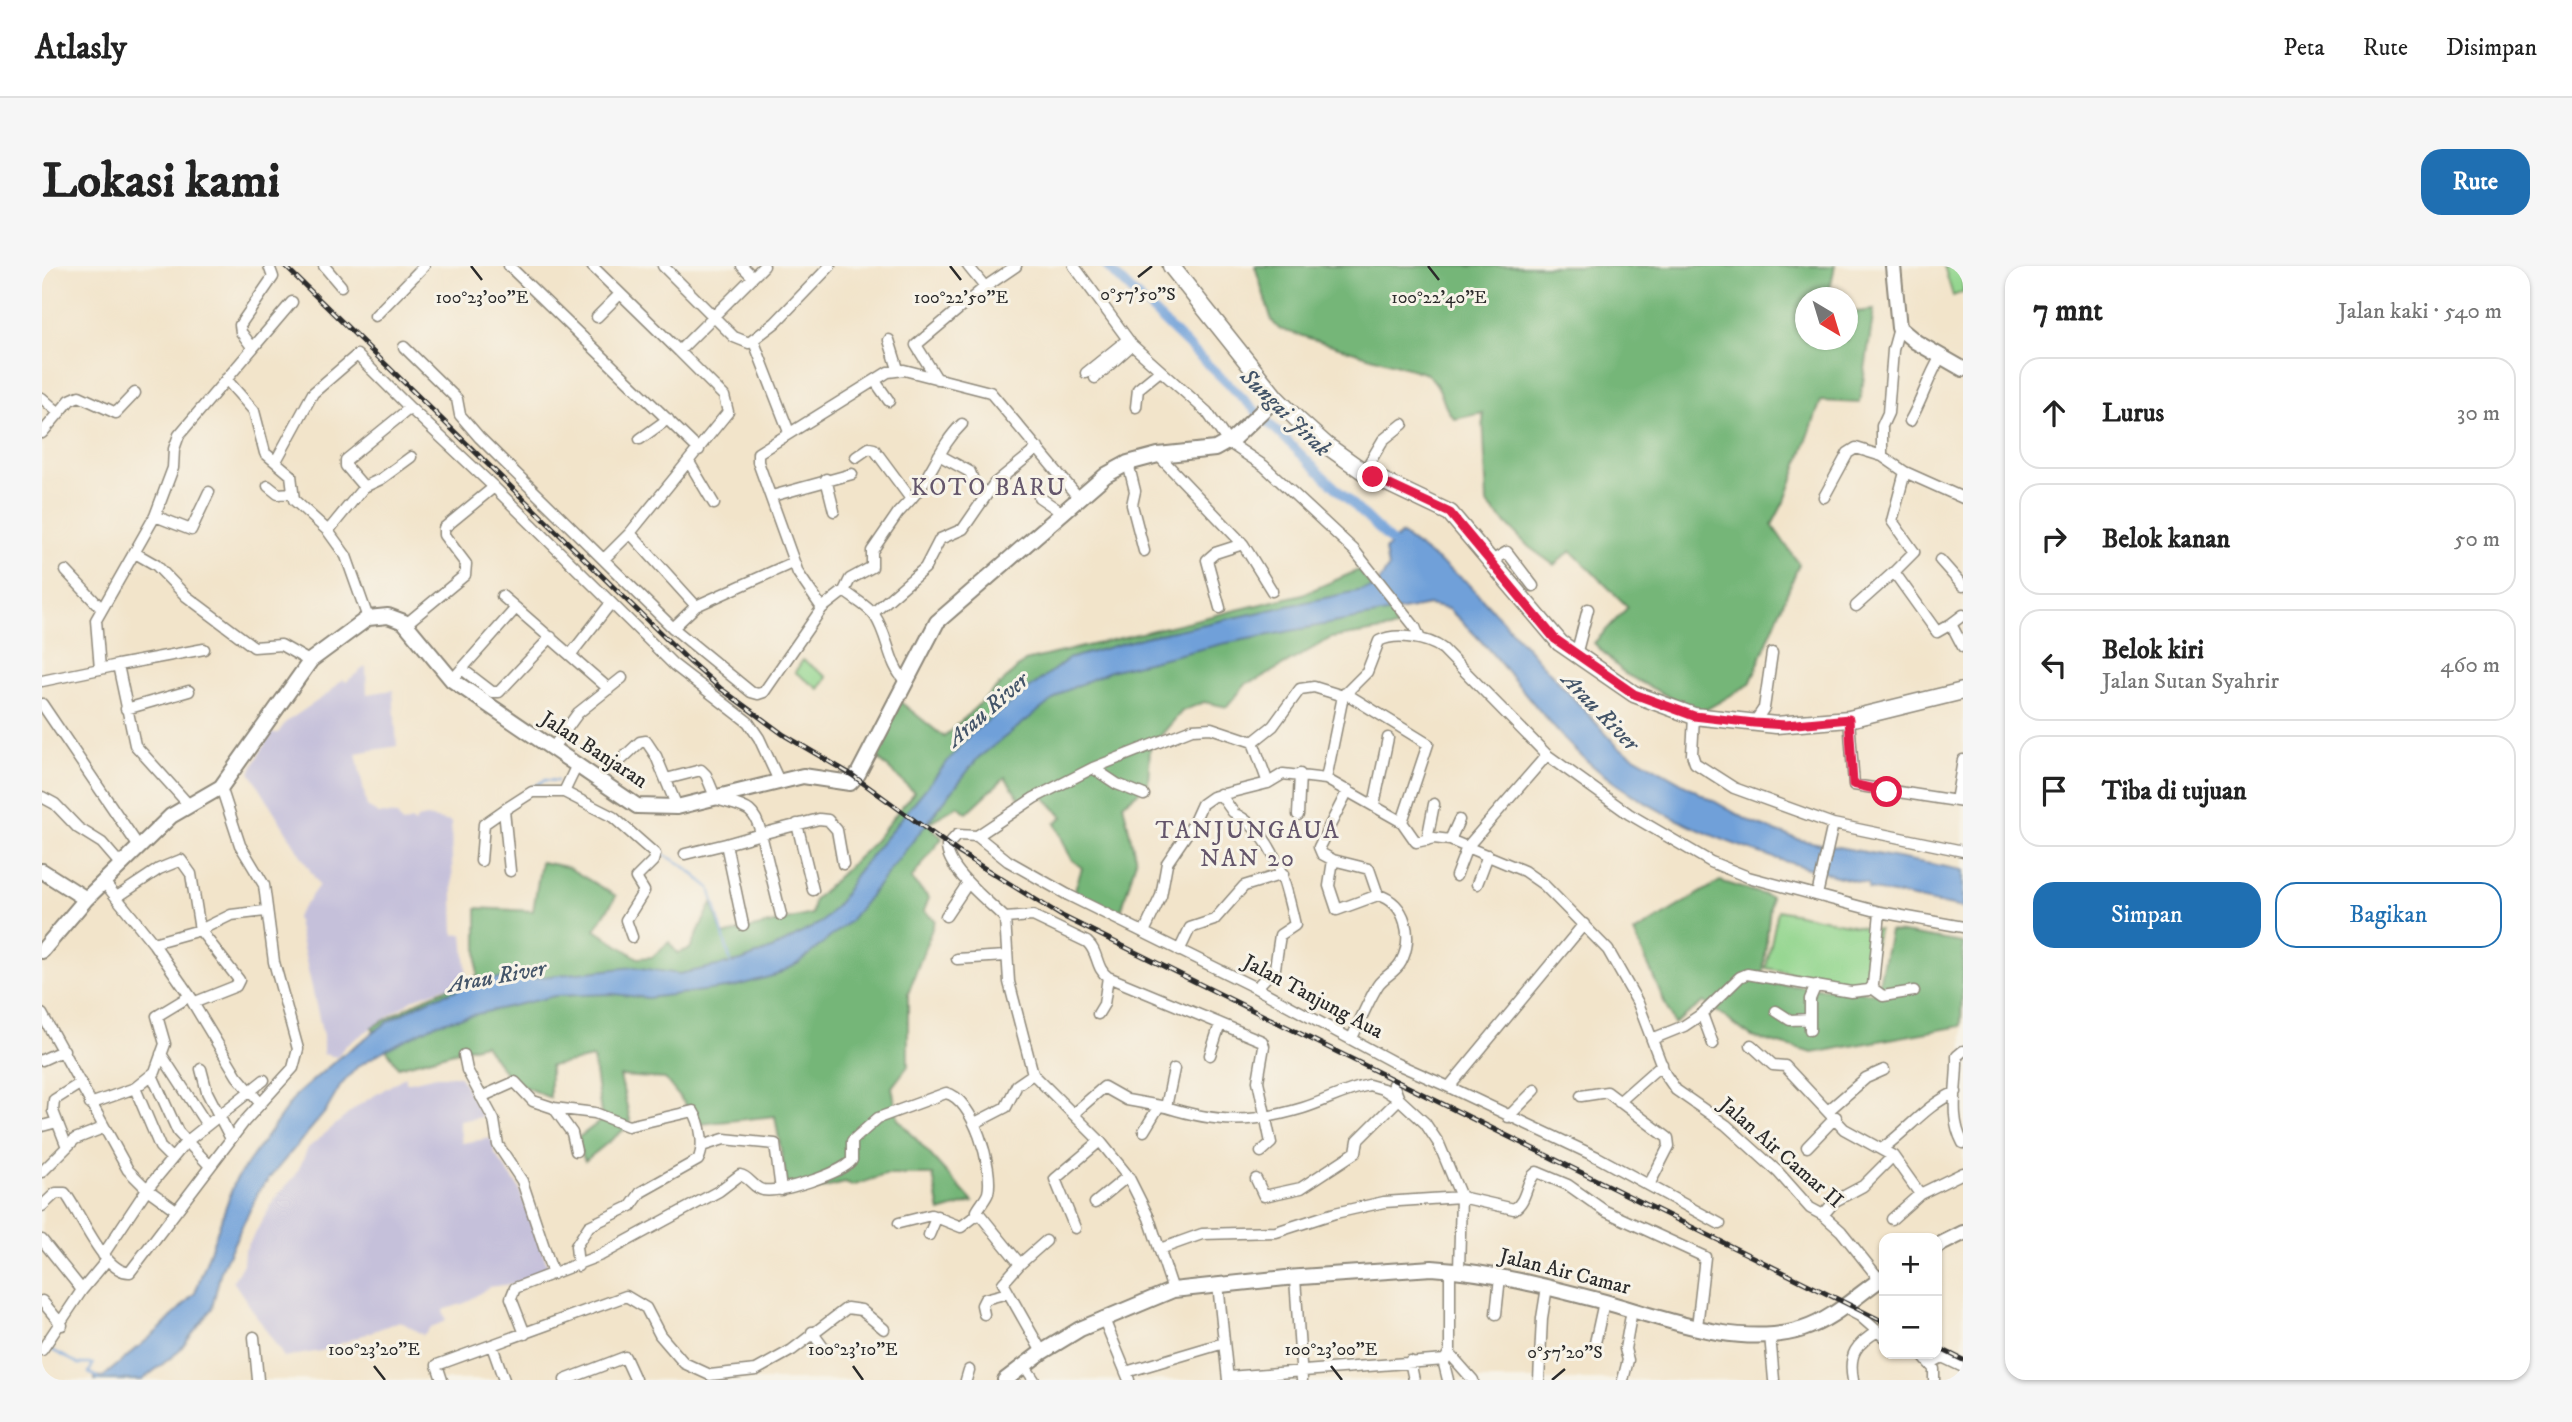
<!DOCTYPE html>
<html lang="id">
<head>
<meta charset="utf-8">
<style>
	body { margin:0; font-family:"IM FELL DW Pica",serif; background:#f6f6f6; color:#222 }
	.controls { position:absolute; right:21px; bottom:21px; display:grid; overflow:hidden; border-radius:14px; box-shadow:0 2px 5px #0004 }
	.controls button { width:63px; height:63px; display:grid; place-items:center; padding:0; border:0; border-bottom:2px solid #e0e0e0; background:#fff; color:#222; font:35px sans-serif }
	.compass { position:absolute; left:1753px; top:21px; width:63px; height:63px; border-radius:50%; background:#fff; box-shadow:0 2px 5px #0004; rotate:142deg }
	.stop { position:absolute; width:21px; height:21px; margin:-16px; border:5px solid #e11d48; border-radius:50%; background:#fff }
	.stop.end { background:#e11d48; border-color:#fff; box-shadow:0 2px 7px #0008 }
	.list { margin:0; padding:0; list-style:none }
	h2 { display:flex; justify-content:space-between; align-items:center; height:91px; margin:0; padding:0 28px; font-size:30px }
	h2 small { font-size:23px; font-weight:400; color:#767676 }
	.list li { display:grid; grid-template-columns:46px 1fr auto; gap:21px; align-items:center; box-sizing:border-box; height:112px; margin:0 14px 14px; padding:0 14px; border:2px solid #e0e0e0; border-radius:21px }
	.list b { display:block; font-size:26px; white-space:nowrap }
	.list p { margin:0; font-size:23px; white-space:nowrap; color:#767676 }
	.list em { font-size:23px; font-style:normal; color:#767676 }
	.actions { display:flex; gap:14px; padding:21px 28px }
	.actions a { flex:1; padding:16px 0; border:2px solid #1f6fb2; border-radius:21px; text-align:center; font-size:24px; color:#1f6fb2 }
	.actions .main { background:#1f6fb2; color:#fff }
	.icon { flex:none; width:38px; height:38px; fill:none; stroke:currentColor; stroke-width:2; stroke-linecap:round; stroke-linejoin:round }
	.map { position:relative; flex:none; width:1921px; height:1114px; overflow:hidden; border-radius:21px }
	header { display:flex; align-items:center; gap:42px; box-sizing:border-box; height:98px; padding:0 35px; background:#fff; border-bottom:2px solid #e0e0e0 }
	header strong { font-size:33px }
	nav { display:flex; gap:38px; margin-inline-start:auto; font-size:24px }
	.intro { display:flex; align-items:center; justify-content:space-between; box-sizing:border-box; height:168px; padding:0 42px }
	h1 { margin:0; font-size:49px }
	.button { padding:18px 32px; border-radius:21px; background:#1f6fb2; color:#fff; font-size:24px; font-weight:700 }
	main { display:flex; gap:42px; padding:0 42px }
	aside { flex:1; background:#fff; border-radius:21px; box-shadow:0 2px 5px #0004 }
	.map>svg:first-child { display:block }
</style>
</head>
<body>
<header>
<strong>Atlasly</strong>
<nav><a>Peta</a><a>Rute</a><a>Disimpan</a></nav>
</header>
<div class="intro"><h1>Lokasi kami</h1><a class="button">Rute</a></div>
<main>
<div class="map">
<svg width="1921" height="1114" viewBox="0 0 1921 1114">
	<rect width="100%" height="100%" fill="#f7f3e8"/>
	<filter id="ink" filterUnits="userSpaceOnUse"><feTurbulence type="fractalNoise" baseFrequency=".0143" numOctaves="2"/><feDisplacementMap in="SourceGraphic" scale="14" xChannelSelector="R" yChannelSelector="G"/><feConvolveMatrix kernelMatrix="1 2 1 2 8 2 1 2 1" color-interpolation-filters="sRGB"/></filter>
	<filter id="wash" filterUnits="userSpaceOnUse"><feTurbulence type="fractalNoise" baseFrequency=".00686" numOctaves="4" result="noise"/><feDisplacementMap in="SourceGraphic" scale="28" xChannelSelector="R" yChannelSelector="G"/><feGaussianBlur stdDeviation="1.57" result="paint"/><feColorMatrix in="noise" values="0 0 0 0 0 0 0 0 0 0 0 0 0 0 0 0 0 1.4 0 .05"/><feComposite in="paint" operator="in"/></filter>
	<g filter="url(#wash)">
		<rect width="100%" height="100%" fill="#f2e4ca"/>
		<!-- industrial -->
		<path fill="#c5c0da" d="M324,400l1,28 26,-4 4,56 -41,7 11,54 12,7 18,1 5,9 9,-3 4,3 2,-5 9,-2 25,5 3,113 9,-1 4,46 -52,18 -70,48 -8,11 -14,-3v-18l-27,-119 23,-32 -69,-113 21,-39h7l8,-11 43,-29 14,-14 3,3z
			M364,810v7l30,-7h24l22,41 -23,4 3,22 30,-5 3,16 23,32 32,86 -39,12 -22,3 -24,16 -22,7 3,11 -15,6 -8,8 -23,-14 -79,30 -37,6 -51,-76 10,-17 1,-12 32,-55 20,-22 12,-27 51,-43z"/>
		<!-- green -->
		<path fill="#92d58d" stroke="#5e805c" stroke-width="2" d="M1902,0h19v26l-10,4z
			M761,394l24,17 -8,12 -24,-17z
			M1736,644l100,20 -12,58 -100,-20z"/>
		<!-- forest -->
		<path fill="#75b678" stroke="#507052" stroke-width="2" d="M1213,0h580l-7,31 -22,1v42h42v-27l26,-3 -14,93 -39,-2 -35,97 -14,27 27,39 -49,120 -50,29 -75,-39 -31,-31 34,-36 -57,-56 -17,14 -25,-18 -42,-43 -4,-91 -28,6c-16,-14 -9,-30 -28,-45l-148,-45 -7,-8z
			M1317,304l44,57 -72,11 -72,41 -12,4 -20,24 -23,-5 -22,9 -32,37 -2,37 -25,19 13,56 -16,55 -46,-23 8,-24 -11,-9 -16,-36 8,-6 -21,-22 -18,10 -19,-28 -38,36 -9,-7 -30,17 14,15 -31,41 18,19 -5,13 11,9 -27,74v72l-16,21 6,32 75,83 -33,10 -7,-37h-48l-33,11 -7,-3 -56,14 -14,-81 -74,8 -36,-45 -45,-3 11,48 -46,37 -10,-21 27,-20 -9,-62 -43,8v32l-39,-17 -27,-37 -86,23 -26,-40 55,-30 50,-21v-68l56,3 8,-49 26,5 49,29 -21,34 43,28 14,-1 17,-15 8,11 13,-4 22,-46 11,32 89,-21 2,-14 57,-55 43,-53 -43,-40 27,-52 46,37 81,-76 278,-67z
			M1678,615l51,16 -9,86 115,10 13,-62 73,12 -2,83 -148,27 -61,-16 -48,-35 -30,22 -40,-91z"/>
		<!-- water -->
		<path fill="#6fa0d9" stroke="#4d6682" stroke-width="2" d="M1359,268l67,49 150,164 135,76 47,17 163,30v38l-95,-19v-5c-102,-25 -220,-61 -296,-137 -43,-44 -78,-99 -124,-138l-19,-4 -207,39 -112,27 -47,21 -85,66 -128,163 -51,42 -23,12 -43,12 -85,11 -35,-4 -58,2 -117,27 -55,28 -26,16 -16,18 -15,26 -66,78 -39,81 -9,38 -34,44 -36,28h-47v-4l8,1 58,-49 34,-35 40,-112 61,-86 45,-39 48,-35 37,-20 61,-22 44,-1 103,-11 45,7 62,-13 33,-13 48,-26 19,-22 14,-25 115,-141 98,-75 77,-22 231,-50 12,-19 -3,-18z"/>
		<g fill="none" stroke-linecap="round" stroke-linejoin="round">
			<!-- stream -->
			<path stroke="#6fa0d9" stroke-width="2.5" d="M489,522l14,-8 12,1
				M617,586l22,12 29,24 21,75
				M8,1083l29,15h14l-4,9 9,4"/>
			<!-- canal -->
			<path stroke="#6fa0d9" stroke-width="9" d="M1064,0l293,283"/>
		</g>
	</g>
	<g filter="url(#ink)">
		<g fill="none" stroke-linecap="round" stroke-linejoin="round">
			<defs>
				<path id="street" d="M282,0l17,20
					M467,0l190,184
					M550,0l87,85 85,-85
					M621,0l71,71 15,6 26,-20 55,-57
					M700,0l11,11
					M926,0l17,21 31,-21
					M1032,0l58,79 75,67 21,30 36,24 90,84 61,77 5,12
					M333,50l49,-50
					M555,51l23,-23
					M847,74l9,29
					M712,76l35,90
					M210,81l-11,-15 -1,-7 33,-48 -4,-11
					M362,81l53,52 3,16 19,22 194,191 78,64 7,2 6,-2 58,-84 22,-17c10,8 24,15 31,25 14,21 13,48 31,66
					M1044,107l41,-33
					M1053,112l37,-33
					M184,113l28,32 11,42 26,22 3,25 34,31 18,25 22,62
					M895,113l-21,-34 69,-58
					M833,115l14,20
					M0,132l17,15 11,-13 9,-4 37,17 19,-20
					M1094,141l2,-18 22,-18
					M368,142l84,79
					M1868,155c13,-23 17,-41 31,-65
					M0,167l17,-20
					M598,173l28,-20
					M897,189l31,17 5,13 12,9
					M1116,189l85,89 29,47
					M1840,190v-30l6,-13 5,-63 6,-22
					M234,195l37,-68 44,-38 53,53 -64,52v6l18,21 -36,44
					M647,196l25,42
					M1086,197l7,28 -3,14 12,46
					M1322,206l19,-32 20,-16
					M784,213l8,32
					M226,220l10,8 14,-1
					M322,221l17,-8 30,-22
					M730,230l80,-22
					M997,231l22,15
					M1782,231l24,-44 8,-5 26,8 23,16
					M869,233c21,-23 28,-53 51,-75
					M113,250l36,14 18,-38
					M588,267l66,73
					M93,287l21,12 30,31 68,51 27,-2 28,16
					M562,293l26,-26 98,-121 -4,-16 -45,-45
					M1898,294l23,26
					M1449,295l16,-9 26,34
					M24,305l35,37
					M802,325l6,-12 22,-12v-16l26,-38 13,-14 -37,-50 -5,-1 -13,9
					M460,330l14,12
					M1814,340l38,-34
					M780,342l-24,-35 -40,-111v-9l130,-81 16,-2 86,22 88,105
					M1178,342l-13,-48 8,-7 28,-9
					M831,347l52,-45 15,-29 23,-10 31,-45 44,-36
					M1921,349l-12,9 12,23
					M364,358l59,-49 1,-11 -22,-29v-7l50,-41 180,178 74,57 11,16 20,43
					M1909,358l-14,8 -43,-60 20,-20 -22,-31 13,-49 58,26
					M631,362l23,-22 98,-44
					M529,388l36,-46
					M1534,389l12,-46
					M76,399l86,-16
					M420,403l30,23h7l52,-55
					M410,414l64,-72 93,81
					M0,415l58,-12
					M1303,427l83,51 -26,78
					M0,438l97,143
					M84,443l63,-18
					M1652,450l-2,38 3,9 39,25 99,36 130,27
					M1807,453l5,66 109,17
					M1712,457l10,-15 8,-55
					M1211,476l15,41
					M510,483l26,-36 44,-35
					M580,493l18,-17 6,-1 10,15 21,51
					M1051,502l24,16 27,11
					M624,513l35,-9 5,5 10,24c26,8 39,6 45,35l-35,10 17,81
					M1284,513l17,-83 24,-24 12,-31c17,-9 49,-3 64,8l104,106 82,59 82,48 37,15 132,35 83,15
					M522,526l49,25 42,37 -2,7 -17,17 8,13 -18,29 6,17
					M1178,528l13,18
					M0,531l13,7 23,24 24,15 19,22
					M1914,535l7,-41
					M147,539l-54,-60 -17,-80 -18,4 -4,-49 59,-104 18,-48 1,-19 5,-14 113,-133
					M1332,539l14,-67
					M1195,549c39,21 49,71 58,110l-15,10 -5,33 -19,20
					M1256,549l2,-41
					M755,558l16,66
					M935,570l31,25 60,34 188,93 139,75 54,24 135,-163
					M1385,574l7,-36
					M1408,574l9,-20
					M643,588l41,-10
					M1291,594l-11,-6 -3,-7 29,-57
					M439,595l3,-37 20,-14
					M468,605l-6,-61 28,-18h32l12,-25
					M1414,610l11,-29 80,-92
					M62,616l49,61 39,56
					M1435,618l11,-29
					M1775,629l16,-71
					M75,631l42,-28 22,-9 10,14 9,56 31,-15 34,-4
					M739,649l-20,-81 58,-15 9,1 9,10 6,34
					M904,650l22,-33
					M963,652l28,-2 54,26c12,10 8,26 21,35
					M1102,666l17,-36 6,-33 25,-37 10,-22 10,-7 56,-14 15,-9 43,5 76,43 14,20 18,-4 16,2 74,31 20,14 64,65 30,53 27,71 11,16 50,35 52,47 32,36 13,7 18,16 39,49
					M111,677l47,-13 39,50 -3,6 -43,17 44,73 23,27
					M1137,685l11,-23 24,-8 30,-34 39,-12
					M915,693l49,-3
					M1830,722l11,8 31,-5
					M1734,745l14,9 20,-1
					M0,748l86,156 19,19 29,21
					M1056,748l6,-10 4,-27 154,64 2,5 -6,35 13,62 -10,9
					M1660,748l38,-37 7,-3 104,18 18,-2 4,-5 7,-73
					M1768,764v-31l6,-14
					M1310,772c8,-17 16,-37 26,-53 6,-9 18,-13 23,-23 13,-24 5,-60 -23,-67l-41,15 -8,-24 4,-26 36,9 9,26
					M1610,773l32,-13 18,-12 11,30
					M1709,779l22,20 12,1 59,63 49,27 27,38 43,-21
					M1921,785l-6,5c1,29 -9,60 6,87
					M119,788l46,71
					M422,789l3,15 27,50 4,25 24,36 31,93
					M1168,789l10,-31
					M0,794l22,-10
					M159,803l6,23 24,47
					M1132,803l-8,38c51,16 84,17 137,1 22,-7 42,-18 66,-23l14,4 16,10 -41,41 -2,12 -55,36 -37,8 -8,-17
					M110,809l26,57 32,34
					M1351,818l6,15 26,24 14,21 22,53 -2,73
					M1407,821l148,70 123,67
					M93,822l25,59 11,11
					M1539,830l26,-4 61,46 1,8 -20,39
					M439,831l34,-15 18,19 21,7 18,25 4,18
					M1577,836l43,-38
					M48,838l45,-16 20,-16 10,-28 -8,-28 33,-20
					M512,842l41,5 33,13 65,-15c8,12 12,36 5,49l-57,32 -10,14 -42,20 -13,20 2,20
					M1787,844l37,-32 18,-8
					M1031,848l31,-27 23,13 39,7
					M1466,851l27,-27
					M933,857l31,-16 11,-22 16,-11
					M0,860l15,-4
					M1102,865l15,-25
					M660,880l22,-7 51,5 6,46
					M25,881l8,-8 28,-11
					M1765,881l29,-30
					M1841,882c26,-19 43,-43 73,-56
					M0,906l25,-25 -14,-36 1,-11 27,-17
					M1053,937l33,-27
					M0,940l14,-13h9c15,19 39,81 65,79l114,-150 49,-54 5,-19 -24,-87 -10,-77 -24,-40 -19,-58
					M1781,949l12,-14 28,-15 30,-30
					M1850,953l28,-25
					M857,957l32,-8 30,12 17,-13
					M1033,962l-20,-49 45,-38
					M887,969l8,-19
					M0,974l40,50
					M1118,983l42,-15 74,-2 59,-19 49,-11 77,-5 53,12c14,-8 11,-29 23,-37l31,13 37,26 100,46 -8,70
					M61,989l44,-66 39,-47 78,-62
					M978,998l26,-23
					M1253,1012l7,102
					M1176,1018l10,96
					M1131,1024l-24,-72 -21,-42 -28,-35 -67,-67 -24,-92 -4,-64c-16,-16 -58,-48 -58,-72l10,-11 20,1 57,-38 59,-30 99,-39 19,-1 42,14 20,-16 27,-37 14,-2 29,9
					M0,1035l20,24
					M1801,1041l17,9 24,21
					M942,1048l-2,-9 3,-6 23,-6
					M1454,1048l4,-37
					M1061,1051l26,63
					M770,1066l13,18
					M483,1068l-14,-36 4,-10 86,-33 118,-64 21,-16c10,2 13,13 23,15 17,3 78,-16 89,-30v-19l26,-23 68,-25c27,5 48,76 42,100 -2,6 -8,12 -11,18l43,53 -17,19 39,69
					M1728,1069l4,45
					M212,1071l4,43
					M1553,1077l9,-41
					M450,1080l12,34
					M0,1084l40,-60 25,-30
					M1408,1088l23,26
					M1879,1088l13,15v11
					M1401,1094l5,20
					M1368,1095l4,19
					M1889,1097l11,-6 21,10
					M982,1099l10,15
					M1084,1106l98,-29
					M1186,1111l217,-17 5,-9v-81
					M400,1114l-5,-15 189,-69 20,12 14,27 24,28 26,12 46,-5 36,-20 55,-42 14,2 23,19
					M523,1114l60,-23 10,22
					M924,1114l3,-10
					M1497,1114l3,-62 5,-31
					M1581,1114l5,-20 -3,-11 7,-39
					M1811,1114c-5,-26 3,-36 25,-49"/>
				<path id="secondary" d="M1851,0l6,62 17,14 47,27
					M0,605l44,28
					M0,685l44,-52 85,-83 50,-29 90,-127 57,-42 20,-2 16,6 48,58 185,126 40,1 126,-31 47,7 8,-9 79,-152 169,-147 22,-12 30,-8 57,-6 18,-10 43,-41
					M1895,980l26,-13
					M963,1114l37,-28 38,-23 93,-39 113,-12 146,-10c59,4 116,19 173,34 60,17 136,47 198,27 31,-10 55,-35 81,-52"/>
				<path id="primary" d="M1129,0l105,132 21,21 29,26 38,27 86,41 110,130 74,51 60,22 82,9 73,-6 114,-28"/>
			</defs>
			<!-- street casing -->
			<use href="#street" stroke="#8e887a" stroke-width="13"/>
			<!-- secondary casing -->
			<use href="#secondary" stroke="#8e887a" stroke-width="18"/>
			<!-- primary casing -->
			<use href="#primary" stroke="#8e887a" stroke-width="19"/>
			<!-- street -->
			<use href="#street" stroke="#fff" stroke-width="10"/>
			<!-- secondary -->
			<use href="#secondary" stroke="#fff" stroke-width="14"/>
			<!-- primary -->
			<use href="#primary" stroke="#fff" stroke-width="16"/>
			<defs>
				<path id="rail" d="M243,0l404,395 31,27 64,47 68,40 106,77 104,64 822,406
					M1895,1081l26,13"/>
			</defs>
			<!-- rail casing -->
			<use href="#rail" stroke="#2b2b2b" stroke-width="5"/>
			<!-- rail -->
			<use href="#rail" stroke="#f7f3e8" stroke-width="2.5" stroke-dasharray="8" stroke-linecap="butt"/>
		</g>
	</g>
	<g fill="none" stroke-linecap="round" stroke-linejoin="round" filter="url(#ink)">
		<!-- route -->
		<path stroke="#e11d48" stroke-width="9" d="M1331,211l77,36 105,126 79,55 60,22 60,7 32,2 63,-6 4,65 34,8"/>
	</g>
	<!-- ticks -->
	<path fill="none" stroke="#2b2b2b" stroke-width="2.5" d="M429,0l11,14M908,0l11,14M1386,0l11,14M1096,11l14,-11M332,1100l11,14M811,1100l10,14M1289,1100l11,14M1510,1114l13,-11"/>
	<g text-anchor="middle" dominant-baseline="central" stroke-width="6" stroke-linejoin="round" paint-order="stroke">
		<!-- street labels -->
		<g font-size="21" fill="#2b2b2b" stroke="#f7f3e8">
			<text transform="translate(552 484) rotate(33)">Jalan Banjaran</text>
			<text transform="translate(1271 731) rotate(28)">Jalan Tanjung Aua</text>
			<text transform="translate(1739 887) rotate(41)">Jalan Air Camar II</text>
			<text transform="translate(1523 1006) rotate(14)">Jalan Air Camar</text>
		</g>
		<!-- water labels -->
		<g font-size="23" font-style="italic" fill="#435468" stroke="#f7f3e8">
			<text transform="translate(1243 147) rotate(44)">Sungai Jirak</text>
			<text transform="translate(946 444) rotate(-41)">Arau River</text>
			<text transform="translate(1558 446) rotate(46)">Arau River</text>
			<text transform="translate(455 711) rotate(-10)">Arau River</text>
		</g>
		<!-- quarter labels -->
		<g font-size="24" letter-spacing="2" fill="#64566b" stroke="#f7f3e8">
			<text x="947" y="222">KOTO BARU</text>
			<text x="1206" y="565">TANJUNGAUA<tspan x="1206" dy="28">NAN 20</tspan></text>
		</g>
	</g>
	<g font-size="18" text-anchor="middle" fill="#2b2b2b" stroke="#f7f3e8" stroke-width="6" stroke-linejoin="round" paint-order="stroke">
		<text x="1096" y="34">0°57'50"S</text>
		<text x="440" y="37">100°23'00"E</text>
		<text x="919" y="37">100°22'50"E</text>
		<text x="1397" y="37">100°22'40"E</text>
		<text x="332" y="1089">100°23'20"E</text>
		<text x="811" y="1089">100°23'10"E</text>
		<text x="1289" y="1089">100°23'00"E</text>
		<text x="1523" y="1092">0°57'20"S</text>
	</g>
</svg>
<div class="controls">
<button>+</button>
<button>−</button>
</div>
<svg class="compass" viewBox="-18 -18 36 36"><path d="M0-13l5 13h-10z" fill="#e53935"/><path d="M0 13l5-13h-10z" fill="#767676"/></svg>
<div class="stop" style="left:1845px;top:526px"></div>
<div class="stop end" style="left:1331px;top:211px"></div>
</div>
<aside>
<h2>7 mnt<small>Jalan kaki · 540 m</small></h2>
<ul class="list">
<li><svg class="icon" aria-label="ahead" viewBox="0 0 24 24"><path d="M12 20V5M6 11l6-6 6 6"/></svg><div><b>Lurus</b></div><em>30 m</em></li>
<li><svg class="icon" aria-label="right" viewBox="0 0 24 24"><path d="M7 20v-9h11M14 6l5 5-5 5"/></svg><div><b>Belok kanan</b></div><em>50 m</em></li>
<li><svg class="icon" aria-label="left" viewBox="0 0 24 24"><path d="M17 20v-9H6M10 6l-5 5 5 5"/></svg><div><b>Belok kiri</b><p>Jalan Sutan Syahrir</p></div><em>460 m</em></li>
<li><svg class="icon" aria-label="arrive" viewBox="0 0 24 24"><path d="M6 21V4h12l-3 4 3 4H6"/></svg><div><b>Tiba di tujuan</b></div></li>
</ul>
<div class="actions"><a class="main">Simpan</a><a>Bagikan</a></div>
</aside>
</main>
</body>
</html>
